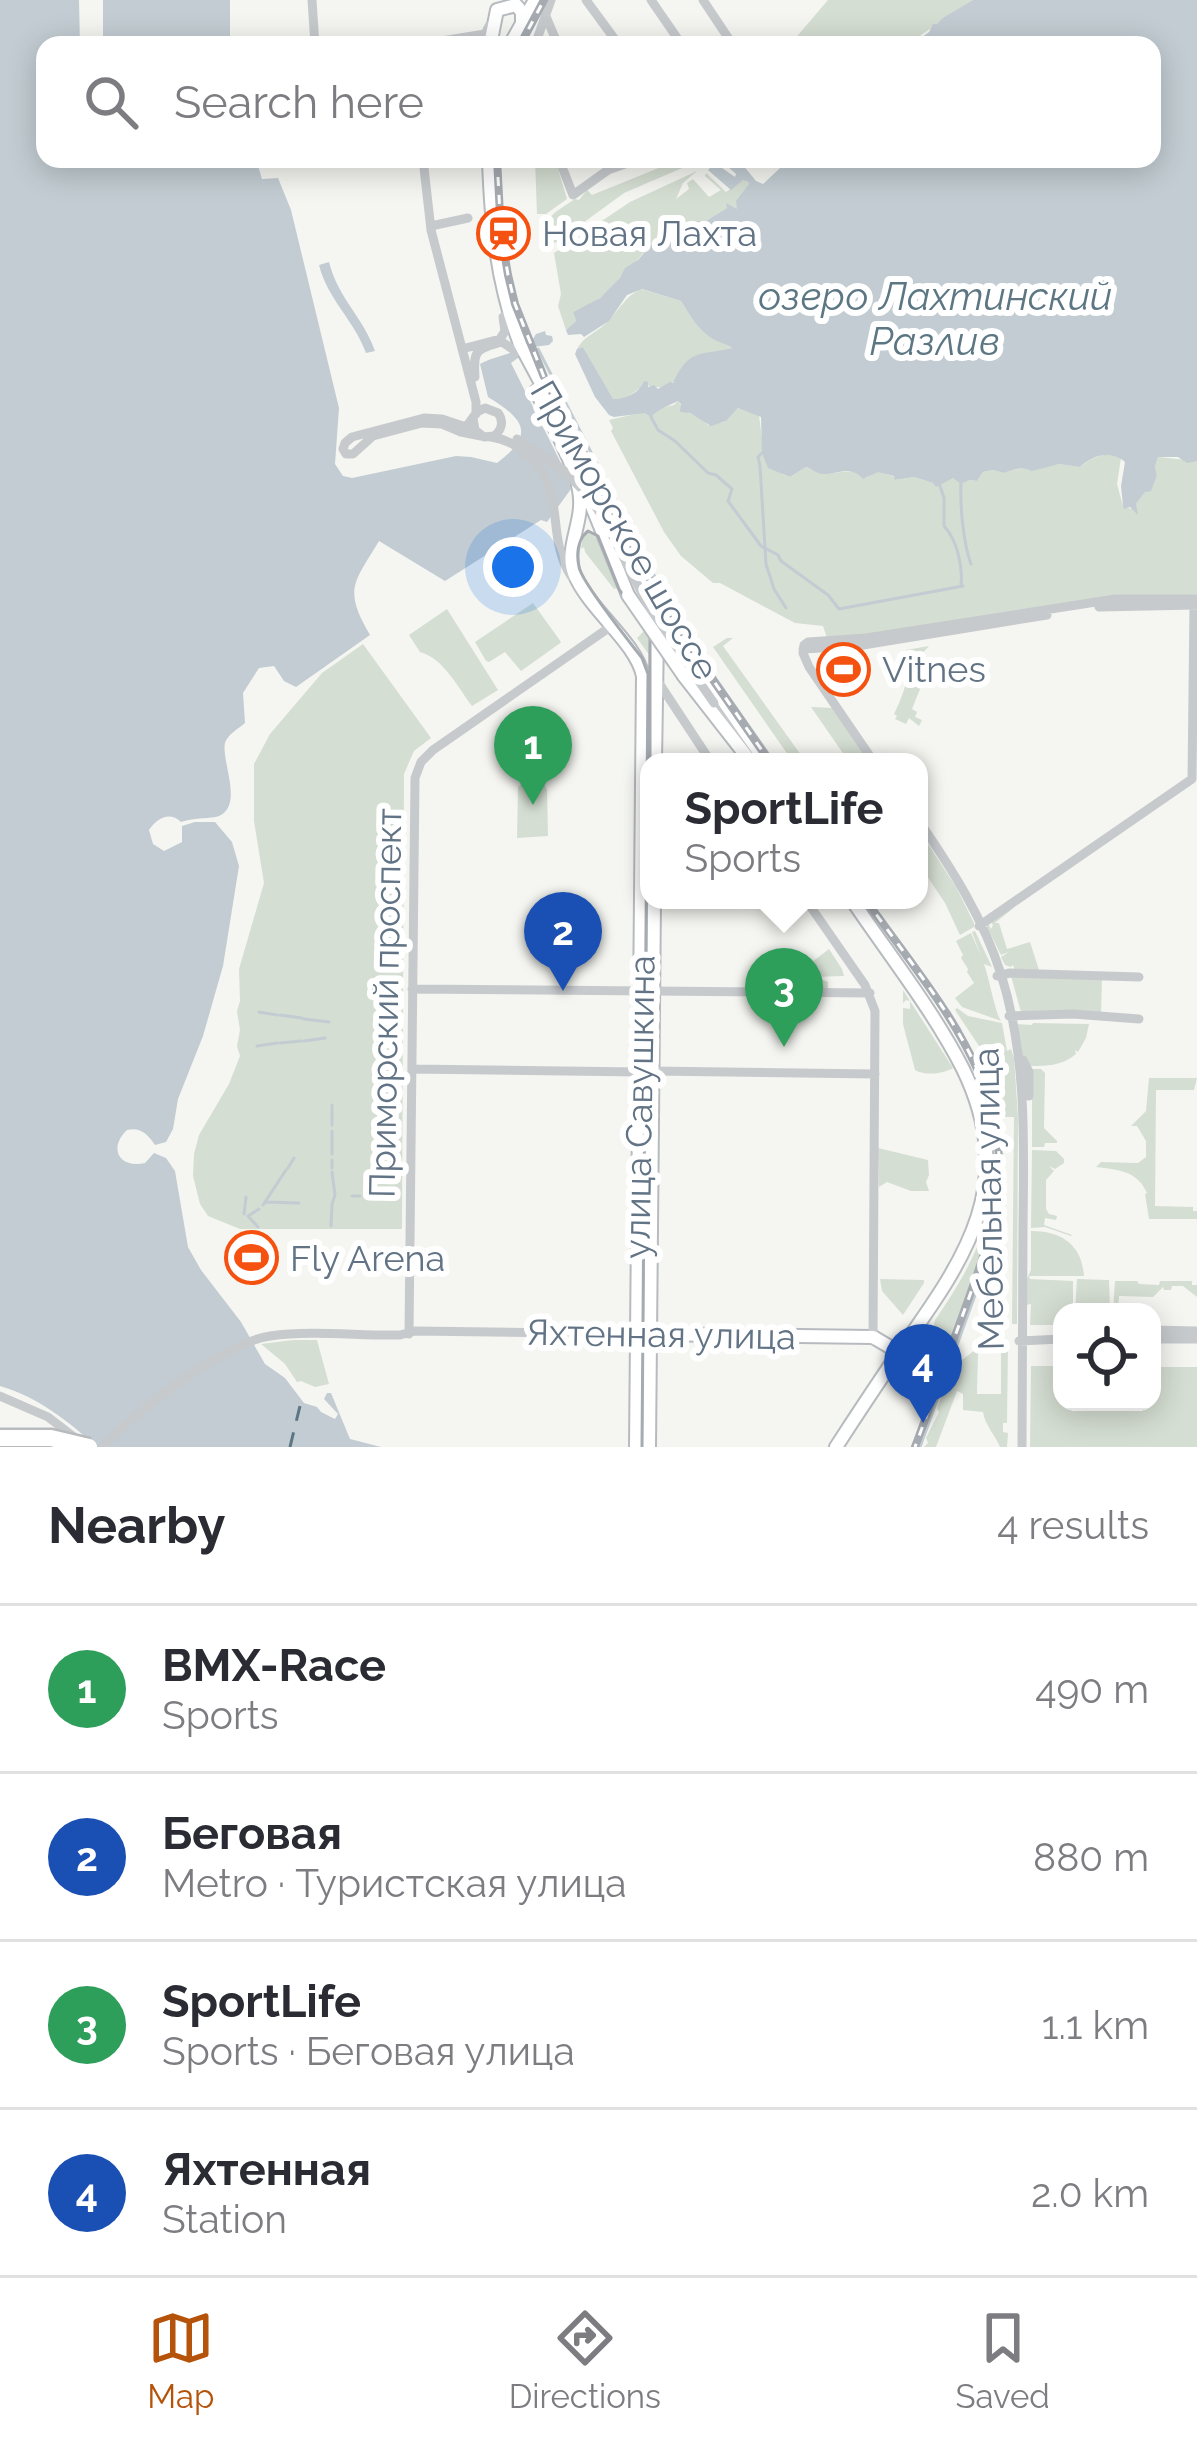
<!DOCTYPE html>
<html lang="en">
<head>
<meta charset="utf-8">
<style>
	body { margin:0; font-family:Raleway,sans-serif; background:#f7f7f7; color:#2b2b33 }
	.controls { position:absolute; right:36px; bottom:36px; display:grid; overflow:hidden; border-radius:24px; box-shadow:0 6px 30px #0003 }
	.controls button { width:108px; height:108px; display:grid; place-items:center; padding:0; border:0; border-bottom:3px solid #e1e1e2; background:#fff; color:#2b2b33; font:60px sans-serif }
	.you { position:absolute; left:513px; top:567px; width:42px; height:42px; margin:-30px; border:9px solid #fff; border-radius:50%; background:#1a73e8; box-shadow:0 0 0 18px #1a73e833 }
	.badge { display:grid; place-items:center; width:78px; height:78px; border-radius:50%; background:#b45309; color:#fff; font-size:39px; font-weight:700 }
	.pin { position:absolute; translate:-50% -99px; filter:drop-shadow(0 3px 6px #0008) }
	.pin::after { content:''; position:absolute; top:63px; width:42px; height:36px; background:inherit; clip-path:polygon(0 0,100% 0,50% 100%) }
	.popup { position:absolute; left:640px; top:753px; width:288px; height:156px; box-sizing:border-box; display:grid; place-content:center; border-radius:24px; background:#fff; filter:drop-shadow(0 3px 9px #0005); font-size:39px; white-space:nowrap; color:#7c7c81 }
	.popup b { font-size:45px; color:#2b2b33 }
	.popup::after { content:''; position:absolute; left:50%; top:100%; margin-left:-24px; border:24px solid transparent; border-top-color:#fff }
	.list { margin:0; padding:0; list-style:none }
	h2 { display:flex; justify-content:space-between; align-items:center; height:156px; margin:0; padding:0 48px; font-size:51px }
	h2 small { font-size:39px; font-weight:400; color:#7c7c81 }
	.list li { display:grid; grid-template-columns:78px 1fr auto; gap:36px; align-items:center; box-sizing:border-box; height:168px; padding:0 48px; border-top:3px solid #e1e1e2 }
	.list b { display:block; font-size:45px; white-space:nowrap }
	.list p { margin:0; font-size:39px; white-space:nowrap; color:#7c7c81 }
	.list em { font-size:39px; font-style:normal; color:#7c7c81 }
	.icon { flex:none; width:66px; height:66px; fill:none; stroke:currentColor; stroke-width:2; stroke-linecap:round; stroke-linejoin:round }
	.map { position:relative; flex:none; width:1197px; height:1447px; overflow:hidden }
	.search { position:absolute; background:#fff; box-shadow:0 6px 30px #0003; left:36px; right:36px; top:36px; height:132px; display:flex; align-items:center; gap:30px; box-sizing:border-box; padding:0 42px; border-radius:24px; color:#7c7c81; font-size:45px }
	.sheet { height:828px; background:#fff }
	nav { display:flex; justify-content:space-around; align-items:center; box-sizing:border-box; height:168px; border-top:3px solid #e1e1e2; background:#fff; font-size:33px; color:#7c7c81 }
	nav a { display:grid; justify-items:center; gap:6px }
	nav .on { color:#b45309 }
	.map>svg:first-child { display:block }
</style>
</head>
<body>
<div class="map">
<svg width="1197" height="1447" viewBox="0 0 1197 1447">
	<rect width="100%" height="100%" fill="#f5f6f1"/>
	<!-- green -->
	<path fill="#d5ded2" d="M828,0h145l-52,35 -9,10h-118l-1,-4z
		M535,159h20l12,40 -21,15h-9z
		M658,159l8,3 4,-3h24v4l-70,30 -67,49 -10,3c2,-8 -2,-17 1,-24 3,-8 20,-17 27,-22l4,1 8,-10 5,5 69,-28z
		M697,171l-14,12 -7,16 13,-10 -2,-6 6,-4 16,18 12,-7 -16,-14 1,-3 20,19 17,-12h4l2,5 -12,26 -10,-3 -23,14c-11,-2 -19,7 -27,11h-10l-3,-3c-20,20 -39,48 -63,67 -8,6 -19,10 -28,15l3,9 -10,9 -8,-24 3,-12 -7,-41 76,-51z
		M641,289l40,12c14,24 24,36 52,45v2l-70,40 -19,-3 -20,15h-11l-30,-53 -6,2c8,-14 18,-15 29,-26 14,-13 18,-26 35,-34z
		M678,401l7,10 17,8 6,6 16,-3 14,-14 21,7 4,32 -1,6 20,21 8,3 16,-10 17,7 29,-3 14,7 12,-7 17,6 1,3 18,-3 19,6 20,-5 24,3 6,-9 10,-2 11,3 7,-3 48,-6 21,3c10,-9 27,-17 41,-9l-4,26 6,22 12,4 1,-6 21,-29 -2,-8 3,-10 39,4v134h-64l-269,41 -37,2 -4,-12 -28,-3 -75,-40h-7l-32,-27 -17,-24 -53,-101 2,-3 -4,-8 65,-15z
		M589,532l9,7 20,50 30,44 2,23 -13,-18 7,-7 -2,-5 -25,-38 -3,1 -29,-37 -1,-5 -3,2 2,-14z
		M533,603l28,39 -2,2 -38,27 -16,-19 -16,10 -3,-1 -11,-19z
		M447,609l51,81 -26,16c-15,-20 -28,-47 -52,-54l-11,-17z
		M727,638h6l-10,8 83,116h-13l-80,-115z
		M363,644l68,94 -17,13 -10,23 -2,455h-162l-32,-13 -8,-12 -7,-28 1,-22 5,-19 30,-51 11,-28 -3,-10 3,-16 -3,-19 3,-10 -1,-32 25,-86 -10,-62v-57l16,-30 52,-61z
		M929,646l-12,13 -4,26 7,4 -8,20 5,3 -2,5 7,3 -3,6 -10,-8 -3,6 -11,-5 2,-3 -3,-2c10,-20 19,-45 12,-64z
		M811,707l23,1 38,54h-23z
		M551,764l7,7 -14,13 3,6 1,46 -31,2 1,-51 12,-12 7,2z
		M919,830l37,57 18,36v4l-14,8 -15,-32 -26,-39z
		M1016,906l-21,17h4l8,26 23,-7 9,28h-24l-2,-5 -2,2 -6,-2 -4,-8 8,-5 -8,3 -13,-26h-2l2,-6 3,6 2,-4 -3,-4z
		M975,931l17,36 -8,-3c6,17 11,48 17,57l-39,-14 -7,-9 19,-15 -7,-11 1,-3 -7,-11 2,-3 -7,-14 15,-8 10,23 -9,-24z
		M829,949l13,20 2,7 -30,1 14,5v8l-51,-1v-11h14z
		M1011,976l91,1 -1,37 -80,-2z
		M903,990l50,78c-10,6 -28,8 -38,2l-12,-46v-16l7,1v-8l-4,-1 -3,3z
		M957,1008l11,8 34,7 5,28 4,-2 3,9 4,59 -1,207h-5l2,-207h-10l-9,-36 -9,-20 1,-3 -32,-48z
		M1033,1023l56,1 -3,14 -8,14 -3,-2 1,4c-14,12 -29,12 -47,12l-8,-12 -5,-30 16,1z
		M1032,1069h9l4,4 -1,55 13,13v2h-12l-1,4h-12z
		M1149,1078h48l-3,12h-38l-1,116 38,1v4h4v8h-48l-4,-25 2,-1c-10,-23 -29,-23 -51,-26l5,-5 37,1 8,-6v-16l-9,-15h-6l15,-15z
		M878,1148c17,4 33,8 50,12l1,15 -3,7 3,9h-18l-24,-9 -8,5z
		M1032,1150l24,1 8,8v4l-9,6 -6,-3 5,5 -8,9v29l3,5 8,2 -1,4 -11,-2 -1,7 28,10 -1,1 -26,-9 -14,1z
		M997,1185c-5,60 -31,115 -51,172l-8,-1 -18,-11 13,-16 2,-9c33,-48 49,-80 62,-135z
		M1031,1231c31,0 51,14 53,45h-55l1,3 43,2v31h-11v13h-32l1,-21 -5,1 -1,-22 6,-13z
		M880,1279l44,1v3l-21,32 -21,-24z
		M1077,1279l32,1 1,32h-35z
		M1115,1281h22l2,3 20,1 1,-4h32v4h5v12l-14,-11h-11l-1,4h-7l-1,-3 -10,10 -34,-1 -1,16h-5z
		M293,1340h24l12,44 -14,3 -14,-6 -4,1 -12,-18 -24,-20z
		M997,1341l-2,11h-5l-1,-4 -1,4 -10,1 -1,41h24v-42l7,-5 -1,76h-4v9l5,1 -1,14h-7c-5,-12 -15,-22 -17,-35l-20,-2v-16l-6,-3 -21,56h-12l4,-4 -2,-5 13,-26 -2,-4 18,-45h3l25,-19z
		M1031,1366h31v36h90v-35h45v80h-167z"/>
	<!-- water -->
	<path fill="#c2ccd2" d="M0,0h79l1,45h-35v114h211l6,20 16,-1 13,32 48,198 -4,56 8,12 9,2 104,-22 15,1 26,6c39,-29 27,-44 -9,-66l-8,-33c18,-10 46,-10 56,-30l9,-3 1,4 6,1 1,5 -4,4 -16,2 -22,16 55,110 5,16 -24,33 -6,-2 -96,61 -66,-40c-25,42 -36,48 -9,94l-74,52 -12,-6 -10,-15 -15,2 -16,25 2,30c-7,6 -17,11 -20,20 -4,18 19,62 -6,73 -8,3 -24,1 -38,6 -11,-11 -24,-4 -32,8l4,14 11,7 18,-9v-16l13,-4h20l17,20 7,24 -16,100 -20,70 -25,63 -5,30 -7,13 -11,3c-7,-10 -14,-18 -28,-15 -19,18 -8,39 18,33l9,-10 12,5 9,13 13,76 13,23 40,52 24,42 20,14 19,25 13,4 4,5 14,7 3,-5 -14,-15 3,-6h4l19,46 31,8h-284c-29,-26 -59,-50 -97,-61z
		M103,0h127v45h-127z
		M973,0h224v461l-10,2 -9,-6h-20l-3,10 2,8 -6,16 -6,1 -9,12 2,11 -8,-8 -6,2 -1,-3 -2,-20 4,-24c-14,-12 -32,-7 -45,5l-21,-3 -27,7c-8,-5 -20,-2 -28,2l-11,-3 -10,2 -6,9 -8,-1 -8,4 -8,-6 -17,9 -3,-4 -19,-6 -19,3 -1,-4 -16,-4 -15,7c-14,-15 -24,-4 -41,-5 -6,-1 -10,-5 -16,-7l-16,10 -22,-9 -6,-15 -1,-36 -23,-9 -12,13 -15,5 -21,-13 -10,-1 1,-8 -3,-3c-9,5 -19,7 -27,16l-6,-4 -31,4 -5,-2 -14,-18 -20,-43 2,-5 6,-2 30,52c11,1 27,-6 31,-18l4,1v5l6,-2 4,4 12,-7 3,1c16,-35 26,-27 60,-35 -6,-4 -12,-5 -18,-8 -16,-8 -26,-26 -34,-39l-39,-12 -15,6 -18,26 -25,16 -3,-3 -13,1 -2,-5 10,-9 -3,-9 27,-14 20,-20 5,-10 13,-8 23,-27h16l8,-8 14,-4 5,1 23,-14 -1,-5 11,6 -1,-8 13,-17 -2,-3 -4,-1 -12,10 -23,-20 7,-7 20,14 1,-3 -9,-8 2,-3 -3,1 -4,-5h16l18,22 7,3 17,-16 4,-9h368v-114h-240l17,-13 4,-8h4l6,-6z
		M329,262c9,36 34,55 46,89l-9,2c-12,-33 -38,-53 -47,-88z"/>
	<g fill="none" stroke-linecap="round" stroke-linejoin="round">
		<!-- stream -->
		<path stroke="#c2ccd2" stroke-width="3" d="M523,45l23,-43
			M538,349l138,269
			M651,417l7,13 17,11 33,32 8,2 16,14 -4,12 33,45 17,9 3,6 47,34 11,14 124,-23
			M762,453l-4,4 2,9 6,98 8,25 12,19
			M961,484c-1,20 2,59 10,80
			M940,486l4,12v28c13,14 19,40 17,59
			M259,1012l18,3
			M949,1012l11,18
			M280,1015l22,3
			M304,1019l25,3
			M304,1041l21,-3
			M280,1043l21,-2
			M257,1046l20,-3
			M332,1125v-20
			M332,1154v-23
			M288,1168l6,-10
			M332,1168v-8
			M352,1196h8
			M265,1202l34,1
			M263,1205l23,-35
			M244,1214l2,-17
			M331,1226l1,-22 3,-9 -3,-23
			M258,1227l-10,-11 11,-7
			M920,1447l67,-185 15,-56 -2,-75 -9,-41 -13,-32"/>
		<!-- ferry -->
		<path stroke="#5c7783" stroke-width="3" stroke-dasharray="15 12" stroke-linecap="butt" d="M290,1447l10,-41"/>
		<defs>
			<path id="major" d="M490,45l7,-35 19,-5 6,7v9
				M510,45l25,-45
				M489,159c2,64 8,125 31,185l149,279 97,139
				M536,391l23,46
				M558,434c9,22 24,48 22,73 -1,21 -14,45 -6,66 14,36 62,69 69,103l-7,771
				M589,499l39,96
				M684,676l67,86
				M655,762l2,-128
				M645,1334l228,3 29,17
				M649,1447l5,-547
				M836,1447c20,-31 40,-61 61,-92 66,-94 123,-168 66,-286 -30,-59 -74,-114 -111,-169"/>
		</defs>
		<!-- major casing -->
		<use href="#major" stroke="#b7bbbf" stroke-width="16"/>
		<!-- minor -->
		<path stroke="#c7cacd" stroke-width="9" d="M312,0l3,45
			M586,0l33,45
			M651,0l31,45
			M703,0l30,45
			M545,14l13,31
			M417,45l68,-11 4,-8
			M535,45l16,-45
			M423,159l8,71 45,172v12
			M559,159l14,36 35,-25 31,-11
			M431,226l37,-8
			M462,349l38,-10 5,-8 -2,-14
			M475,377c-2,-27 1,-28 27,-35l15,10
			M473,418l2,12 9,7 10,-1c8,-6 10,-15 4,-23l-13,-5 -8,4 -11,15 -24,-8 -18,-1 -72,19 -7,6 -2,6 3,5h7l20,-18 49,-13 20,1 19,8 20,4
			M491,437c14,2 23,7 34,16 44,35 19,81 46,123
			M1099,607l98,-2
			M803,649l54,-3 190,-31
			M657,680l54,82
			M714,703l43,55
			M874,762l-65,-95 -6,-14 1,-8 4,-3 58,-4 249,-39h82
			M1192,779l2,-174
			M919,821c33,48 64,97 82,153 26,83 23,167 22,253 0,74 -1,147 -1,220
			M806,900l59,85 10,26 -2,329
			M979,926l213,-147
			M997,976l13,-3 129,4
			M412,989l458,4
			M1009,1016l64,-2 66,5
			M1023,1060l6,12v24
			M412,1069l227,3
			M652,1071l223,3
			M1152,1330l45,1
			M409,1334l6,-556 6,-16 12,-12 177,-123
			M1152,1339h45
			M1019,1341l43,-2
			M0,1396l48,21 30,23
			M103,1447c29,-34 124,-105 167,-111 43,-6 88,0 130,-1l15,-4 222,3"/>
		<!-- major -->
		<use href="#major" stroke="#fff" stroke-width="12"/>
		<!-- tram -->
		<path stroke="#a6abb1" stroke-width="3" d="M642,1447l6,-773 -6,-16c-13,-17 -60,-75 -63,-91 -3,-14 -1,-28 9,-36l10,5 21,53 31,46v127"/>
		<defs>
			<path id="rail" d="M520,45l24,-45
				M497,159l4,74 7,42 7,29 29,73 128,244 98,141
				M866,900c37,53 85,110 111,169 42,91 17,160 -15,248 -16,43 -31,87 -47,130"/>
		</defs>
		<!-- rail casing -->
		<use href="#rail" stroke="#a6abb1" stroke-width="8"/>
		<!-- rail -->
		<use href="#rail" stroke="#fff" stroke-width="3" stroke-dasharray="9" stroke-linecap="butt"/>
		<defs>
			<path id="major-bridge" d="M628,595l56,81"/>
			<path id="highway-bridge" d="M0,1438h51l38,9"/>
		</defs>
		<!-- major-bridge casing -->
		<use href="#major-bridge" stroke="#b7bbbf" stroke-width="16" stroke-linecap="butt"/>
		<!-- highway-bridge casing -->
		<use href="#highway-bridge" stroke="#b8bbbe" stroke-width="21" stroke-linecap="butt"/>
		<!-- minor-bridge -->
		<path stroke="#c7cacd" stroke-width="9" d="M517,439l45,30 26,26 16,24 49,96 61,88"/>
		<!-- major-bridge -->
		<use href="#major-bridge" stroke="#fff" stroke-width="12"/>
		<!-- highway-bridge -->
		<use href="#highway-bridge" stroke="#fff" stroke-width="16"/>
	</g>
	<!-- icons -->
	<defs>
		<symbol id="station-ring" viewBox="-11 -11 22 22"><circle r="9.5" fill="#fff" stroke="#f55211" stroke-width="1.5"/><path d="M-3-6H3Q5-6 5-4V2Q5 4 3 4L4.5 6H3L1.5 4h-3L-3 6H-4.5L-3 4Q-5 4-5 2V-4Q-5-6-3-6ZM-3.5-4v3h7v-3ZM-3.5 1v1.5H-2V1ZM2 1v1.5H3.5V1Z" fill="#f55211"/></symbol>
		<symbol id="stadium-ring" viewBox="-11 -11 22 22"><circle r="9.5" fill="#fff" stroke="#f55211" stroke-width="1.5"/><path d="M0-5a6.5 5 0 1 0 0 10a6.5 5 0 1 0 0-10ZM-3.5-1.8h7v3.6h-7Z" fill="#f55211"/></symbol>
	</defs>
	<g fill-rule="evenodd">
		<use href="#station-ring" x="474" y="204" width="59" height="59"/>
		<use href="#stadium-ring" x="814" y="640" width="59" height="59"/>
		<use href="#stadium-ring" x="222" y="1228" width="59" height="59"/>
	</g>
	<g text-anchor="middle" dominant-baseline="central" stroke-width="12" stroke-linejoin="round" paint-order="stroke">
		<!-- poi labels -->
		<g font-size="36" fill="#617385" stroke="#fff" text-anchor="start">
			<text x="542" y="233">Новая Лахта</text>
			<text x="882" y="669">Vitnes</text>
			<text x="290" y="1258">Fly Arena</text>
		</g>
		<!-- street labels -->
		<g font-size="36" fill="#617385" stroke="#fff">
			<text transform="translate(625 530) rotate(60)">Приморское шоссе</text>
			<text transform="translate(385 1003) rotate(-89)">Приморский проспект</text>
			<text transform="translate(639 1107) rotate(-89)">улица Савушкина</text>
			<text transform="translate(988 1199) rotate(-91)">Мебельная улица</text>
			<text transform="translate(661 1334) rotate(1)">Яхтенная улица</text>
		</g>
		<!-- water labels -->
		<g font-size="39" font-style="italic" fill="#5c7783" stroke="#fff">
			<text x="935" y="296">озеро Лахтинский<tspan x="935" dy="45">Разлив</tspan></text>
		</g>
	</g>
</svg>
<div class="controls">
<button><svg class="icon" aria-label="locate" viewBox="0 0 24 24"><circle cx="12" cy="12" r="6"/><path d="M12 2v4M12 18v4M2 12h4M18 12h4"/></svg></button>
</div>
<div class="you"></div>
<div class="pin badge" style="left:533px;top:805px;background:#2e9e5b">1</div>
<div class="pin badge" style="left:563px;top:991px;background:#1a4fb4">2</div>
<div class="pin badge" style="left:784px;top:1047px;background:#2e9e5b">3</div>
<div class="popup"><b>SportLife</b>Sports</div>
<div class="pin badge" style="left:923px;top:1423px;background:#1a4fb4">4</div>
<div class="search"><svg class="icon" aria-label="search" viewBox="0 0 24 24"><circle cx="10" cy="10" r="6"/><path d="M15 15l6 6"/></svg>Search here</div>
</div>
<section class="sheet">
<h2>Nearby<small>4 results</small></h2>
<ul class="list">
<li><span class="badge" style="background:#2e9e5b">1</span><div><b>BMX-Race</b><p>Sports</p></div><em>490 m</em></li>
<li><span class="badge" style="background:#1a4fb4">2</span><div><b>Беговая</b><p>Metro · Туристская улица</p></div><em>880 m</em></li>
<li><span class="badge" style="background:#2e9e5b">3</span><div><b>SportLife</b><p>Sports · Беговая улица</p></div><em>1.1 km</em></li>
<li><span class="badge" style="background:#1a4fb4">4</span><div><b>Яхтенная</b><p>Station</p></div><em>2.0 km</em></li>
</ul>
</section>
<nav>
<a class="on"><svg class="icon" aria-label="map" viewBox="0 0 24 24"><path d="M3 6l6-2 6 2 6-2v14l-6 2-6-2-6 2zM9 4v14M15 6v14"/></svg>Map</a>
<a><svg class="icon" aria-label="directions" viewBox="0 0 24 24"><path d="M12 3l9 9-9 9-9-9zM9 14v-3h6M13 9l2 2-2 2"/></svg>Directions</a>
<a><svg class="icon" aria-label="saved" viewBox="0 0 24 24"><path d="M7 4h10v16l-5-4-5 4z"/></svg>Saved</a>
</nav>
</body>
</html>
